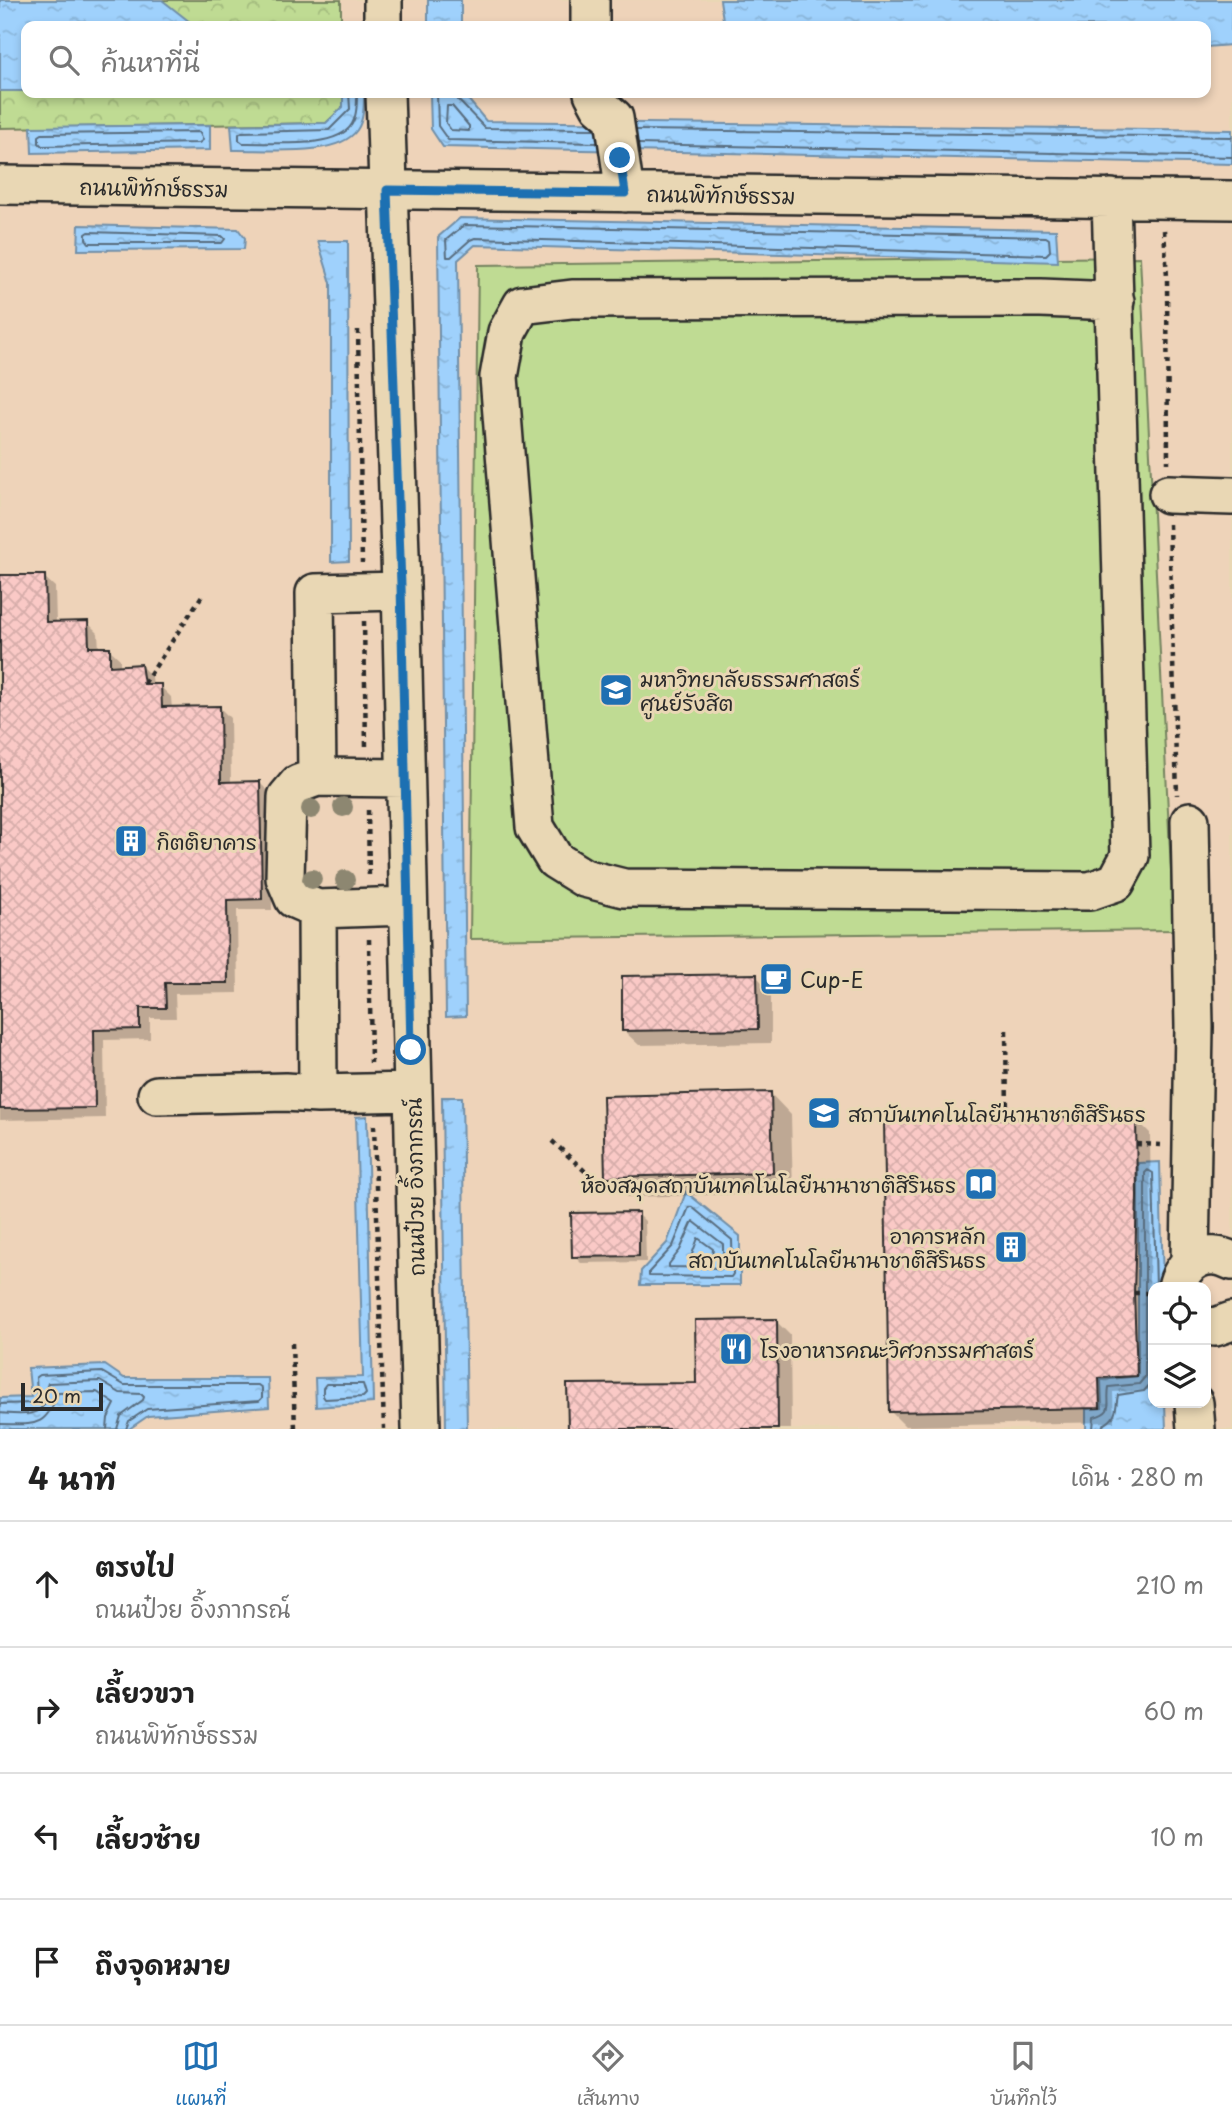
<!DOCTYPE html>
<html lang="th">
<head>
<meta charset="utf-8">
<style>
	body { margin:0; font-family:"Playpen Sans","Playpen Sans Thai",sans-serif; background:#f6f6f6; color:#222 }
	.controls { position:absolute; right:21px; bottom:21px; display:grid; overflow:hidden; border-radius:14px; box-shadow:0 4px 10px #0003 }
	.controls button { width:63px; height:63px; display:grid; place-items:center; padding:0; border:0; border-bottom:2px solid #e0e0e0; background:#fff; color:#222; font:35px sans-serif }
	.scale { position:absolute; left:21px; bottom:18px; width:82px; box-sizing:border-box; padding-left:7px; border:4px solid #2b2b2b; border-top:0; font-size:19px; line-height:24px; white-space:nowrap; color:#2b2b2b; -webkit-text-stroke:5px #e9d7b4; paint-order:stroke }
	.stop { position:absolute; width:21px; height:21px; margin:-16px; border:5px solid #1f6fb2; border-radius:50%; background:#fff }
	.stop.end { background:#1f6fb2; border-color:#fff; box-shadow:0 2px 7px #0008 }
	.list { margin:0; padding:0; list-style:none }
	h2 { display:flex; justify-content:space-between; align-items:center; height:91px; margin:0; padding:0 28px; font-size:30px }
	h2 small { font-size:23px; font-weight:400; color:#767676 }
	.list li { display:grid; grid-template-columns:46px 1fr auto; gap:21px; align-items:center; box-sizing:border-box; height:126px; padding:0 28px; border-top:2px solid #e0e0e0 }
	.list b { display:block; font-size:26px; white-space:nowrap }
	.list p { margin:0; font-size:23px; white-space:nowrap; color:#767676 }
	.list em { font-size:23px; font-style:normal; color:#767676 }
	.icon { flex:none; width:38px; height:38px; fill:none; stroke:currentColor; stroke-width:2; stroke-linecap:round; stroke-linejoin:round }
	.map { position:relative; flex:none; width:1232px; height:1429px; overflow:hidden }
	.search { position:absolute; background:#fff; box-shadow:0 4px 10px #0003; left:21px; right:21px; top:21px; height:77px; display:flex; align-items:center; gap:18px; box-sizing:border-box; padding:0 24px; border-radius:14px; color:#767676; font-size:26px }
	.sheet { height:595px; background:#fff }
	nav { display:flex; justify-content:space-around; align-items:center; box-sizing:border-box; height:98px; border-top:2px solid #e0e0e0; background:#fff; font-size:19px; color:#767676 }
	nav a { display:grid; justify-items:center; gap:4px }
	nav .on { color:#1f6fb2 }
	.map>svg:first-child { display:block }
</style>
</head>
<body>
<div class="map">
<svg width="1232" height="1429" viewBox="0 0 1232 1429">
	<defs>
		<pattern id="park-crowns" width="20" height="18" patternUnits="userSpaceOnUse" patternTransform="scale(1.75)"><rect width="20" height="18" fill="#bfdb93"/><path d="M2 6a3 3 0 1 1 6 0M12 15a3 3 0 1 1 6 0" fill="none" stroke="#a4bc7f"/></pattern>
		<pattern id="water-ripples" width="26" height="14" patternUnits="userSpaceOnUse" patternTransform="scale(1.75)"><rect width="26" height="14" fill="#9fd1fc"/><path d="M2 4q2-2 4 0t4 0M15 11q2-2 4 0t4 0" fill="none" stroke="#89b4d8"/></pattern>
		<pattern id="building-cross-hatch" width="8" height="8" patternUnits="userSpaceOnUse" patternTransform="scale(1.75)"><rect width="8" height="8" fill="#fac9c6"/><path d="M0 0l8 8M0 8l8-8" fill="none" stroke="#d6adaa"/></pattern>
	</defs>
	<rect width="100%" height="100%" fill="#e9d7b4"/>
	<filter id="ink" filterUnits="userSpaceOnUse"><feTurbulence type="fractalNoise" baseFrequency=".0143" numOctaves="2"/><feDisplacementMap in="SourceGraphic" scale="14" xChannelSelector="R" yChannelSelector="G"/><feConvolveMatrix kernelMatrix="1 2 1 2 8 2 1 2 1" color-interpolation-filters="sRGB"/></filter>
	<g filter="url(#ink)">
		<!-- built -->
		<path fill="#eed3b9" fill-rule="evenodd" d="M0,0h1232v1429h-1232zM26,26h1180v67h-1180zM1153,1287h53v116h-53z"/>
		<!-- park -->
		<path fill="url(#park-crowns)" stroke="#75835f" stroke-width="2" d="M0,0h341v26h-315v67h317v14l-17,16 -326,5z"/>
		<!-- garden -->
		<path fill="#bfdb93" stroke="#75835f" stroke-width="2" d="M1140,257l34,673 -704,9 8,-674z"/>
		<!-- water -->
		<path fill="url(#water-ripples)" stroke="#718fa8" stroke-width="2" d="M0,0h162l33,26h-169v65h-26z
			M428,0h33v26h-33z
			M720,0h512l-1,45 -25,2v-21h-482z
			M343,93h21c0,11 0,27 -7,37 -19,28 -93,19 -124,20l-2,-25 95,-2 17,-16z
			M430,93h33l23,28 746,9v34l-789,-17 -12,-18z
			M210,125v25l-178,3 -1,-26z
			M460,218l596,12 2,32 -583,-17 -17,15 8,756 -20,1 -8,-780z
			M79,225l159,4 7,9 -1,11 -166,1z
			M318,241h30l1,320 -18,1v-279z
			M442,1097h20l5,332h-21z
			M367,1116l6,287 -57,4 -1,-29 48,-1 -7,-260z
			M1160,1162l3,125h-10v116h12l1,26h-80v-20l16,-1 -1,-28 37,-4v-213z
			M686,1192l54,44v49h-100l1,-14 26,-28z
			M105,1365l19,13h144l1,29 -121,9 -19,13h-129v-31l31,-1 -3,-29z"/>
		<!-- shadow -->
		<path fill="#0003" d="M0,577h44l11,10 1,36 31,-1 11,11 1,16h10l11,10v8l21,-1 11,11 1,9h7l11,11 1,12 47,-2 11,11 1,66 29,-1 11,11 1,116h-35l1,83 -63,1 1,24h-26v21l-46,1 1,78 -105,2z
			M756,976l15,15v52l-132,2 -15,-14z
			M771,1094l20,21 2,78 -166,4 -21,-21z
			M1135,1118l15,15 1,79 -3,97 2,81 -37,2 1,30 -209,4 -15,-15z
			M638,1214l7,7 1,41 -65,1 -7,-7z
			M776,1321l14,14 1,94h-222v-43l129,-1z"/>
		<g fill="none" stroke-linecap="round" stroke-linejoin="round">
			<!-- shore -->
			<path stroke="#596d7f" stroke-width="2" d="M349,93l1,16 -21,21 -87,2 -3,2v6l4,3c26,-1 94,7 109,-19 5,-9 5,-21 5,-31
				M437,93l1,33 10,14 149,3
				M457,93l1,7 27,28 110,1
				M447,106h5l17,20v5l-18,-1 -5,-7z
				M636,130l596,7
				M200,132l3,8 -4,3 -157,3 -3,-3v-7l3,-2z
				M638,144l594,13
				M464,225l582,12 3,2 1,12 -4,4 -571,-17 -5,2 -19,17h-4l-1,-17z
				M89,232l133,4 3,3 -3,4h-133l-3,-4v-5z
				M689,1207h3l40,33 1,34 -2,3 -82,-1v-4l24,-26z
				M693,1221l30,23v24l-54,-1v-3l11,-14z
				M698,1238l15,11 -1,9 -21,-1z
				M326,1384h37l3,10 -3,3 -38,2 -2,-3v-8z
				M0,1404l34,-1 3,-7 -1,-19 3,-2 63,-3 22,13h134l4,3v10l-3,3 -112,8 -18,12 -3,8
				M0,1413c14,1 42,6 46,-14 1,-6 -1,-10 2,-16l52,-2 20,12 21,1 3,3 -1,3 -22,16 -4,13
				M0,1424c35,0 45,5 58,-31l39,-1 18,12 -7,14 -1,11
				M1093,1429l1,-12c21,-5 12,-13 15,-30l30,-3 6,-7v-204l3,-3 5,3 3,114
				M1102,1429l1,-4c15,-7 12,-16 15,-30l26,-4 9,-10"/>
		</g>
		<!-- building -->
		<path fill="url(#building-cross-hatch)" stroke="#2b2b2b" stroke-width="2" d="M0,575h45l1,47 42,-1 1,26h21v19l31,-2 3,20h17l1,23 58,-1 1,76 39,-1 2,118 -35,1 1,83h-63l1,25h-26v21l-46,1 1,78 -95,1z
			M757,974l1,55 -136,2v-55z
			M771,1092l2,81 -168,4 -2,-81z
			M1136,1117l1,79 -3,97 3,83 -38,2 1,30 -211,4 -5,-292z
			M639,1212v44l-67,1 -1,-44z
			M777,1319l1,110h-210l-1,-45 129,-1 -1,-63z"/>
		<g fill="none" stroke-linecap="round" stroke-linejoin="round">
			<defs>
				<path id="minor" d="M383,0v26
					M590,26v-26
					M385,93l16,492 20,844
					M593,93l7,13 14,12 11,75
					M0,185l1232,15
					M1111,198l19,658 -14,26 -26,9 -466,-3 -40,-10 -29,-18 -20,-33 -36,-450 8,-45 15,-27 50,-6 469,-1 74,3
					M1168,494l64,2
					M401,591l-86,2 2,184 -19,7 -11,13 -2,81 9,21 23,10 1,185 94,-2
					M317,777l88,1
					M1190,821l4,206 -4,234
					M317,909l90,-3
					M157,1095l128,-3 33,2
					M1177,1287c6,-27 30,-39 55,-26
					M1206,1326l9,1 17,-6
					M1194,1403l2,26"/>
			</defs>
			<!-- minor casing -->
			<use href="#minor" stroke="#2b2b2b" stroke-width="42"/>
			<!-- path -->
			<path stroke="#2b2b2b" stroke-width="4.5" stroke-dasharray="5 5" stroke-linecap="butt" d="M1164,230l3,47 1,186
				M358,330l4,233
				M1169,524l8,271
				M364,621l2,127
				M144,684l59,-90
				M368,810l1,68
				M369,939l2,124
				M1006,1030l1,88
				M374,1125l10,304
				M552,1141l48,44 89,-1
				M1136,1144l27,1
				M1134,1293h15
				M292,1343l3,86"/>
			<!-- minor -->
			<use href="#minor" stroke="#e9d7b4" stroke-width="37"/>
		</g>
		<!-- trees -->
		<g fill="#8d8771">
			<circle cx="343" cy="807" r="10"/>
			<circle cx="311" cy="809" r="10"/>
			<circle cx="312" cy="879" r="10"/>
			<circle cx="345" cy="880" r="10"/>
		</g>
	</g>
	<g fill="none" stroke-linecap="round" stroke-linejoin="round" filter="url(#ink)">
		<!-- route -->
		<path stroke="#1f6fb2" stroke-width="9" d="M411,1050l-10,-465 -14,-395 238,3 -5,-35"/>
	</g>
	<!-- icons -->
	<defs>
		<symbol id="university-square" viewBox="-11 -11 22 22"><rect x="-9" y="-9" width="18" height="18" rx="4" fill="#1f6fb2" stroke="#e9d7b4"/><path d="M0-5L7-2L0 1L-7-2ZM-4 1L0 2.5L4 1V4Q0 6-4 4Z" fill="#fff"/></symbol>
		<symbol id="building-square" viewBox="-11 -11 22 22"><rect x="-9" y="-9" width="18" height="18" rx="4" fill="#1f6fb2" stroke="#e9d7b4"/><path d="M-4-6H4V6H1V3H-1V6H-4ZM-2.5-4.3h1.7v1.8h-1.7ZM.8-4.3h1.7v1.8H.8ZM-2.5-1h1.7V.8h-1.7ZM.8-1h1.7V.8H.8Z" fill="#fff"/></symbol>
		<symbol id="cafe-square" viewBox="-11 -11 22 22"><rect x="-9" y="-9" width="18" height="18" rx="4" fill="#1f6fb2" stroke="#e9d7b4"/><path d="M-5.5-4.5H6V0H3Q3 3.5 0 3.5H-2.5Q-5.5 3.5-5.5 0ZM3-3.2v2h1.7v-2ZM-6 4.5H4V6H-6Z" fill="#fff"/></symbol>
		<symbol id="library-square" viewBox="-11 -11 22 22"><rect x="-9" y="-9" width="18" height="18" rx="4" fill="#1f6fb2" stroke="#e9d7b4"/><path d="M-6-4Q-3-5.5-.7-3.5V5Q-3 3-6 4ZM6-4Q3-5.5 .7-3.5V5Q3 3 6 4Z" fill="#fff"/></symbol>
		<symbol id="restaurant-square" viewBox="-11 -11 22 22"><rect x="-9" y="-9" width="18" height="18" rx="4" fill="#1f6fb2" stroke="#e9d7b4"/><path d="M-5-6h1v4h1v-4h1v4h1v-4h1v5L-1.5 .5V6h-2V.5L-5-1ZM5-6V6H3V1.5H1.5Q1.5-4 5-6Z" fill="#fff"/></symbol>
	</defs>
	<g fill-rule="evenodd">
		<use href="#university-square" x="597" y="671" width="38" height="38"/>
		<use href="#building-square" x="112" y="822" width="38" height="38"/>
		<use href="#cafe-square" x="757" y="960" width="38" height="38"/>
		<use href="#university-square" x="805" y="1094" width="38" height="38"/>
		<use href="#library-square" x="962" y="1165" width="38" height="38"/>
		<use href="#building-square" x="992" y="1228" width="38" height="38"/>
		<use href="#restaurant-square" x="717" y="1330" width="38" height="38"/>
	</g>
	<g text-anchor="middle" dominant-baseline="central" stroke-width="6" stroke-linejoin="round" paint-order="stroke">
		<!-- street labels -->
		<g font-size="21" fill="#2b2b2b" stroke="#e9d7b4">
			<text transform="translate(154 187) rotate(1)">ถนนพิทักษ์ธรรม</text>
			<text transform="translate(721 194) rotate(1)">ถนนพิทักษ์ธรรม</text>
			<text transform="translate(414 1187) rotate(-91)">ถนนป๋วย อิ้งภากรณ์</text>
		</g>
		<!-- poi labels -->
		<g font-size="21" fill="#2b2b2b" stroke="#e9d7b4" text-anchor="start">
			<text x="640" y="678">มหาวิทยาลัยธรรมศาสตร์<tspan x="640" dy="24">ศูนย์รังสิต</tspan></text>
			<text x="156" y="841">กิตติยาคาร</text>
			<text x="800" y="979">Cup-E</text>
			<text x="848" y="1113">สถาบันเทคโนโลยีนานาชาติสิรินธร</text>
			<text x="956" y="1184" text-anchor="end">ห้องสมุดสถาบันเทคโนโลยีนานาชาติสิรินธร</text>
			<text x="986" y="1235" text-anchor="end">อาคารหลัก<tspan x="986" dy="24">สถาบันเทคโนโลยีนานาชาติสิรินธร</tspan></text>
			<text x="760" y="1349">โรงอาหารคณะวิศวกรรมศาสตร์</text>
		</g>
	</g>
</svg>
<div class="controls">
<button><svg class="icon" aria-label="locate" viewBox="0 0 24 24"><circle cx="12" cy="12" r="6"/><path d="M12 2v4M12 18v4M2 12h4M18 12h4"/></svg></button>
<button><svg class="icon" aria-label="layers" viewBox="0 0 24 24"><path d="M12 4l9 5-9 5-9-5zM3 14l9 5 9-5"/></svg></button>
</div>
<div class="scale">20 m</div>
<div class="stop" style="left:411px;top:1050px"></div>
<div class="stop end" style="left:620px;top:158px"></div>
<div class="search"><svg class="icon" aria-label="search" viewBox="0 0 24 24"><circle cx="10" cy="10" r="6"/><path d="M15 15l6 6"/></svg>ค้นหาที่นี่</div>
</div>
<section class="sheet">
<h2>4 นาที<small>เดิน · 280 m</small></h2>
<ul class="list">
<li><svg class="icon" aria-label="ahead" viewBox="0 0 24 24"><path d="M12 20V5M6 11l6-6 6 6"/></svg><div><b>ตรงไป</b><p>ถนนป๋วย อิ้งภากรณ์</p></div><em>210 m</em></li>
<li><svg class="icon" aria-label="right" viewBox="0 0 24 24"><path d="M7 20v-9h11M14 6l5 5-5 5"/></svg><div><b>เลี้ยวขวา</b><p>ถนนพิทักษ์ธรรม</p></div><em>60 m</em></li>
<li><svg class="icon" aria-label="left" viewBox="0 0 24 24"><path d="M17 20v-9H6M10 6l-5 5 5 5"/></svg><div><b>เลี้ยวซ้าย</b></div><em>10 m</em></li>
<li><svg class="icon" aria-label="arrive" viewBox="0 0 24 24"><path d="M6 21V4h12l-3 4 3 4H6"/></svg><div><b>ถึงจุดหมาย</b></div></li>
</ul>
</section>
<nav>
<a class="on"><svg class="icon" aria-label="map" viewBox="0 0 24 24"><path d="M3 6l6-2 6 2 6-2v14l-6 2-6-2-6 2zM9 4v14M15 6v14"/></svg>แผนที่</a>
<a><svg class="icon" aria-label="directions" viewBox="0 0 24 24"><path d="M12 3l9 9-9 9-9-9zM9 14v-3h6M13 9l2 2-2 2"/></svg>เส้นทาง</a>
<a><svg class="icon" aria-label="saved" viewBox="0 0 24 24"><path d="M7 4h10v16l-5-4-5 4z"/></svg>บันทึกไว้</a>
</nav>
</body>
</html>
